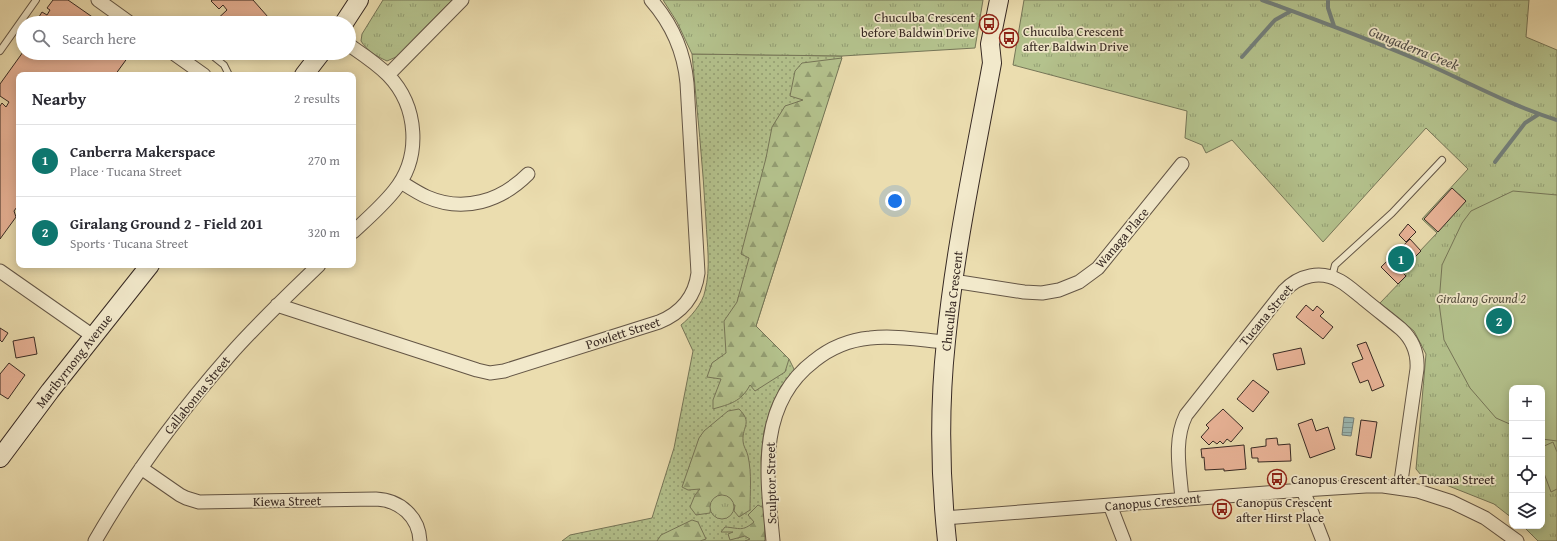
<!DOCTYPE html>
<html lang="en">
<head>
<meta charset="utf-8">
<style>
	body { margin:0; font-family:"Gentium Book Plus",serif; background:#f7f7f7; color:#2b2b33 }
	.controls { position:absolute; right:12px; bottom:12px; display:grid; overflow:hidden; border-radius:8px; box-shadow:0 2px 10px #0003 }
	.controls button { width:36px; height:36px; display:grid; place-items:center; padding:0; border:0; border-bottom:1px solid #e1e1e2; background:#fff; color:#2b2b33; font:20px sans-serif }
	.you { position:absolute; left:895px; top:201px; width:14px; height:14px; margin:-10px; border:3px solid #fff; border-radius:50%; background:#1a73e8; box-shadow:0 0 0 6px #1a73e833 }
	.badge { display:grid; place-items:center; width:26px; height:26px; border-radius:50%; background:#0f766e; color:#fff; font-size:13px; font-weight:700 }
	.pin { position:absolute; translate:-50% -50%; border:2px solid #fff; box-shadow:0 1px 4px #0006 }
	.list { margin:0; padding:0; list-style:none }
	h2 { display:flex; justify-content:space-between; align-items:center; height:52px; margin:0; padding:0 16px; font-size:17px }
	h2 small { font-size:13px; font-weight:400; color:#7c7c81 }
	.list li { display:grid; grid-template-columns:26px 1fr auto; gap:12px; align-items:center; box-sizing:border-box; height:72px; padding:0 16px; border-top:1px solid #e1e1e2 }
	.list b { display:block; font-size:15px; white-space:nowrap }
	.list p { margin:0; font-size:13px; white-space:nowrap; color:#7c7c81 }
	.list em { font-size:13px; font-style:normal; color:#7c7c81 }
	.icon { flex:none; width:22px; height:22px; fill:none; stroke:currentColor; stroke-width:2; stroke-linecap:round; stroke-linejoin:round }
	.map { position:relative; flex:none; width:1557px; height:541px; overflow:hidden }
	.search { position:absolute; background:#fff; box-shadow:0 2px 10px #0003; left:16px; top:16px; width:340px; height:44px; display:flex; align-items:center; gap:10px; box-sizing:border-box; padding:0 14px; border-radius:22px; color:#7c7c81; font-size:15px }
	.panel { position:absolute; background:#fff; box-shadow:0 2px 10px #0003; left:16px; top:72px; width:340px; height:196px; border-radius:8px }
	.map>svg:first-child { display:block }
</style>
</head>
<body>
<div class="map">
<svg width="1557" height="541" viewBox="0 0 1557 541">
	<defs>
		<pattern id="grass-dots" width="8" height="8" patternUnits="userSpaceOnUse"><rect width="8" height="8" fill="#b4c28d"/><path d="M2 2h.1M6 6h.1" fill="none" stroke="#939e73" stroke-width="1.8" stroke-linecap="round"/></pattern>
		<pattern id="forest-firs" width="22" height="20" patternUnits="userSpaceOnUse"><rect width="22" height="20" fill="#b4c28d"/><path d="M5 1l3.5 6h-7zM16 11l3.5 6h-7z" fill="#939e73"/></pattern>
		<pattern id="park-tufts" width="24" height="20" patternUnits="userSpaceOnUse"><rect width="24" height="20" fill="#b4c28d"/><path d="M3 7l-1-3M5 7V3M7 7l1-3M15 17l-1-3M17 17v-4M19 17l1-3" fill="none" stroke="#939e73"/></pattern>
		<pattern id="water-rules" width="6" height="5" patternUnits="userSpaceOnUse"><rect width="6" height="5" fill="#9cbab6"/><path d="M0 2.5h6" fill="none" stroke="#809794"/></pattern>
	</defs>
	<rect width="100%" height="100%" fill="#ebddaf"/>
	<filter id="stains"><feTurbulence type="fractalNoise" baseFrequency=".005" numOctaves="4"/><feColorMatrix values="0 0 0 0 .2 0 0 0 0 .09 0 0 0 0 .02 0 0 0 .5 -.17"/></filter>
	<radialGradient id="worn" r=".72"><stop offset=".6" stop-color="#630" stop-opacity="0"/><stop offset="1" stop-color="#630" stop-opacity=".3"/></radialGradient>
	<!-- grass -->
	<path fill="url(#grass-dots)" stroke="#767658" d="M692,54l150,2 -86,270 33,33 6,12 -14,15 -10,21 -7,24 -3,27 4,83h-203l8,-6 82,-17 22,-70 19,-97 -12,-26c9,-7 22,-22 24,-34 6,-23 2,-47 1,-70 -3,-56 -9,-111 -14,-167z"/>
	<!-- forest -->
	<path fill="url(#forest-firs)" stroke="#767658" d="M842,58l-86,268 33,33 -4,13 -30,19 -5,-6c-9,17 -20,19 -37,24v-9l8,-21 -14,-2 5,-14 14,-10 -2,-32 13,-19 12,-44 -8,-4 25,-96 6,-31 13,-21 18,-6 -13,-4 5,-25 7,-8z
		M739,409c14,14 3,17 4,32 0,5 4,10 5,15 4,18 2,36 2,54l-11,7 -5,-6 1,-6 -24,-2 -1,10 -14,2 -6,-8 5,-12 5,-6 -12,1 -6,-3 17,-49 5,-7 24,-20z
		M758,505l6,3 1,32 -1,1h-19l5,-2 -5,-3 -15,4 -2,-6 5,-2h-12l4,-5c15,1 17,5 29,-5l-6,-7z
		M692,520l6,2 8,17 -6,2h-43l4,-6z"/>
	<!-- park -->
	<path fill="url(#park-tufts)" stroke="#767658" d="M383,0h69l-56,57 -9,4c-11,-5 -20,-10 -26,-20l1,-7z
		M663,0h320l-8,48 -133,8 -150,-2 -15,-32z
		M1024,0h505l-3,37 31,13v491h-19l-15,-15h19v-138h-30v130l-18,-14 -73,-29 -5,-6 10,-115 -12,-23 -34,-28 26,-27 -5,-5 36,-38 -15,-14 46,-50 -42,-41 -103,114 -91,-102 -26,13 -4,-8 -17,-7 2,-27 -174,-46z
		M710 507a12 12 0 1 1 24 0a12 12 0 1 1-24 0Z"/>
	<!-- pitch -->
	<path fill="#b4c28d" stroke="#767658" d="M1513,191l44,4v246l-15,-2v-51h-30v37l-16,-7 -26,-30 -26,-48 -5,-37 3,-38 20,-42 9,-12z
		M1553,442l4,10v37l-6,3 -9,-24v-21z"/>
	<!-- water -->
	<path fill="url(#water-rules)" stroke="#74807b" d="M1344,417l10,1 -3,18 -9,-1z"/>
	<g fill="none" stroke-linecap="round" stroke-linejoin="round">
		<!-- stream -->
		<path stroke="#74807b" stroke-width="4" d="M1262,0c52,19 104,38 156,60 46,20 91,45 139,60
			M1328,0v8l6,18
			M1242,57l33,-37 16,-9
			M1495,162l30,-39 14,-9"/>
	</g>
	<!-- building -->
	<path fill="#e9b397" stroke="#372923" d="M53,0h15l33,23h-59l-5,-3 5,-8 5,3 3,-5 -3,-2z
		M212,0h41l15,17 -6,6h-49l14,-13 -4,-5 -4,4 -8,-8z
		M23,52v1h108l-16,22h-96v129l-5,7 2,6 -16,22v-133l2,-3 4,4 3,-5 -9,-6v-12z
		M1452,188l14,13 -28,31 -14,-13z
		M1408,224l8,8 -10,10 -7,-7z
		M1410,239l11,12 -20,20 5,5 -8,8 -17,-17z
		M1306,305l7,6 4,-5 7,6 -4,4 13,11 -10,12 -27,-22z
		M0,328l8,5 -6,9 -2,-2z
		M34,337l3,17 -21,4 -3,-17z
		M1366,342l18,44 -12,5 -4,-11 -8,3 -8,-20 11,-4 -6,-14z
		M1301,348l4,16 -28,6 -4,-16z
		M9,363l16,12 -17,24 -8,-5v-20z
		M1253,380l16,12 -16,20 -16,-13z
		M1223,409l20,19 -12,14 -4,-3 -4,5 -3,-3 -3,3 -4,-3 -4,4 -8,-8 8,-9 -3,-3z
		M1312,419l4,12 12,-4 7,22 -25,9 -12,-34z
		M1361,420l16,2 -6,36 -15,-3z
		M1277,438l1,7 12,-1 1,17 -33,1v-4h-6l-1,-10 15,-2v-7z
		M1244,445l2,24 -22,2v-2l-19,1 -1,-13 -2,1 -1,-9z"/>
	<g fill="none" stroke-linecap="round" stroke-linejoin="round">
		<defs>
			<path id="lane" d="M0,51l36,-51
				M209,53l15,12 5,10
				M1332,277l3,-12 57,-52 50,-53"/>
			<path id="street" d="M98,0l32,23
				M349,45c13,9 27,18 39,30 30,31 34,82 6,116 -12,15 -27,28 -41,41
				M173,53l31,22
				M388,75l74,-75
				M401,182c8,5 17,11 26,15 37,16 74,4 101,-23
				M0,271l93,65
				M953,281l71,11 18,1 17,-3 20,-8 19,-14 84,-104
				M277,305l200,65 13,3 14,-2 155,-49c22,-9 36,-25 39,-49l-11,-190c-3,-32 -15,-59 -36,-83
				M141,468l39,27 6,3 13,4 177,-3c24,1 43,18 44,42
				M1303,490l20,51
				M1182,499c-2,-27 -9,-58 4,-84l98,-124c15,-16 37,-21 56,-10 9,5 17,13 25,19 12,10 24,19 36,29 12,11 17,24 16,40l-17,119
				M1110,505l14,36
				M944,518l359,-28 63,-4h17l35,5 34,11 33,16 32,23
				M95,541c38,-66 83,-127 134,-185 28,-32 59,-61 90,-91
				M773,541c-6,-64 -17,-136 41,-180 16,-13 35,-21 56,-23 25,-3 51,2 75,4"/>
			<path id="secondary" d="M344,23l15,-23
				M304,75l17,-22
				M0,458l50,-67 100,-126
				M947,541c-7,-66 -8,-134 -1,-200 9,-93 29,-185 46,-278l-2,-19 9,-44"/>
		</defs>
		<!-- lane casing -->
		<use href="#lane" stroke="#645646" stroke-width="8"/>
		<!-- street casing -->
		<use href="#street" stroke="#645646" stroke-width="15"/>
		<!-- secondary casing -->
		<use href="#secondary" stroke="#372923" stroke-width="20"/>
		<!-- lane -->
		<use href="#lane" stroke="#f2e9cb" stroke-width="6"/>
		<!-- street -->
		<use href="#street" stroke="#f2e9cb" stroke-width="13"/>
		<!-- secondary -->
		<use href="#secondary" stroke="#f2e9cb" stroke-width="18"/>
	</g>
	<!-- icons -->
	<defs>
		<symbol id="bus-ring" viewBox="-11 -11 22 22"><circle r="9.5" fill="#f2e9cb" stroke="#8f2418" stroke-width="1.5"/><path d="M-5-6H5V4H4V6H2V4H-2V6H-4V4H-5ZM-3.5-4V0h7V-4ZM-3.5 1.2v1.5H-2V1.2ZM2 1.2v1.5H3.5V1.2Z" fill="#8f2418"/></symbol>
	</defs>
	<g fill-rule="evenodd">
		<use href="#bus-ring" x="978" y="13" width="22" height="22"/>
		<use href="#bus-ring" x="998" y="27" width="22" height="22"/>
		<use href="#bus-ring" x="1266" y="468" width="22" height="22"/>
		<use href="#bus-ring" x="1211" y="498" width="22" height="22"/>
	</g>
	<g text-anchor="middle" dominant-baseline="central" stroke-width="3.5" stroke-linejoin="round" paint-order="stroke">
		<!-- poi labels -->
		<g font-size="13" fill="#372923" stroke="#f2e9cb" text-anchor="start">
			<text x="975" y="17" text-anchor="end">Chuculba Crescent<tspan x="975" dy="15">before Baldwin Drive</tspan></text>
			<text x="1023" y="31">Chuculba Crescent<tspan x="1023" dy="15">after Baldwin Drive</tspan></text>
			<text x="1291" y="479">Canopus Crescent after Tucana Street</text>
			<text x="1236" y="502">Canopus Crescent<tspan x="1236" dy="15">after Hirst Place</tspan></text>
		</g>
		<!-- street labels -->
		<g font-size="13" fill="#372923" stroke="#f2e9cb">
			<text transform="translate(1122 238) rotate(-50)">Wanaga Place</text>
			<text transform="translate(952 301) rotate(-83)">Chuculba Crescent</text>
			<text transform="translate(1266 315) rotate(-50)">Tucana Street</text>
			<text transform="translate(623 333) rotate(-18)">Powlett Street</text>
			<text transform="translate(74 361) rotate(-52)">Maribyrnong Avenue</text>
			<text transform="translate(197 395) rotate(-51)">Callabonna Street</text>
			<text transform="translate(771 483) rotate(-91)">Sculptor Street</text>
			<text transform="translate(287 501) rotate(-1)">Kiewa Street</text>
			<text transform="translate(1153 502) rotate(-5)">Canopus Crescent</text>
		</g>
		<!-- park labels -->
		<g font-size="13" font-style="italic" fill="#564f3e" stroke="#f2e9cb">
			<text x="1481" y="298">Giralang Ground 2</text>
		</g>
		<!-- water labels -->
		<g font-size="14" font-style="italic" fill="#504d48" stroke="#f2e9cb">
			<text transform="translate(1414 48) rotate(22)">Gungaderra Creek</text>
		</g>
	</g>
	<rect width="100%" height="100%" filter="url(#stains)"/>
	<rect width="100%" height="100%" fill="url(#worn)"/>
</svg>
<div class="controls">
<button>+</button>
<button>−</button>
<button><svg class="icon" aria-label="locate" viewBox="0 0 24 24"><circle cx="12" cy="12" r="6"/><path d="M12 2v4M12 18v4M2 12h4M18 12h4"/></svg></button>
<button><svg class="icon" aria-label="layers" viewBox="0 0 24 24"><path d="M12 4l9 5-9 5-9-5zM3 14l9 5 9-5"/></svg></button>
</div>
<div class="you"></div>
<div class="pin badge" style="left:1401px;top:259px">1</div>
<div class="pin badge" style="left:1499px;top:321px">2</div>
<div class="search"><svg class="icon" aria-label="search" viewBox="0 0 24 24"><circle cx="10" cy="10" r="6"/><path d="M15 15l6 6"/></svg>Search here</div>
<section class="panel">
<h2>Nearby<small>2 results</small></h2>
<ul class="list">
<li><span class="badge">1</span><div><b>Canberra Makerspace</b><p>Place · Tucana Street</p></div><em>270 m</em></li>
<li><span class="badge">2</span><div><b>Giralang Ground 2 - Field 201</b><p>Sports · Tucana Street</p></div><em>320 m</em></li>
</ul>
</section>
</div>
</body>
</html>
